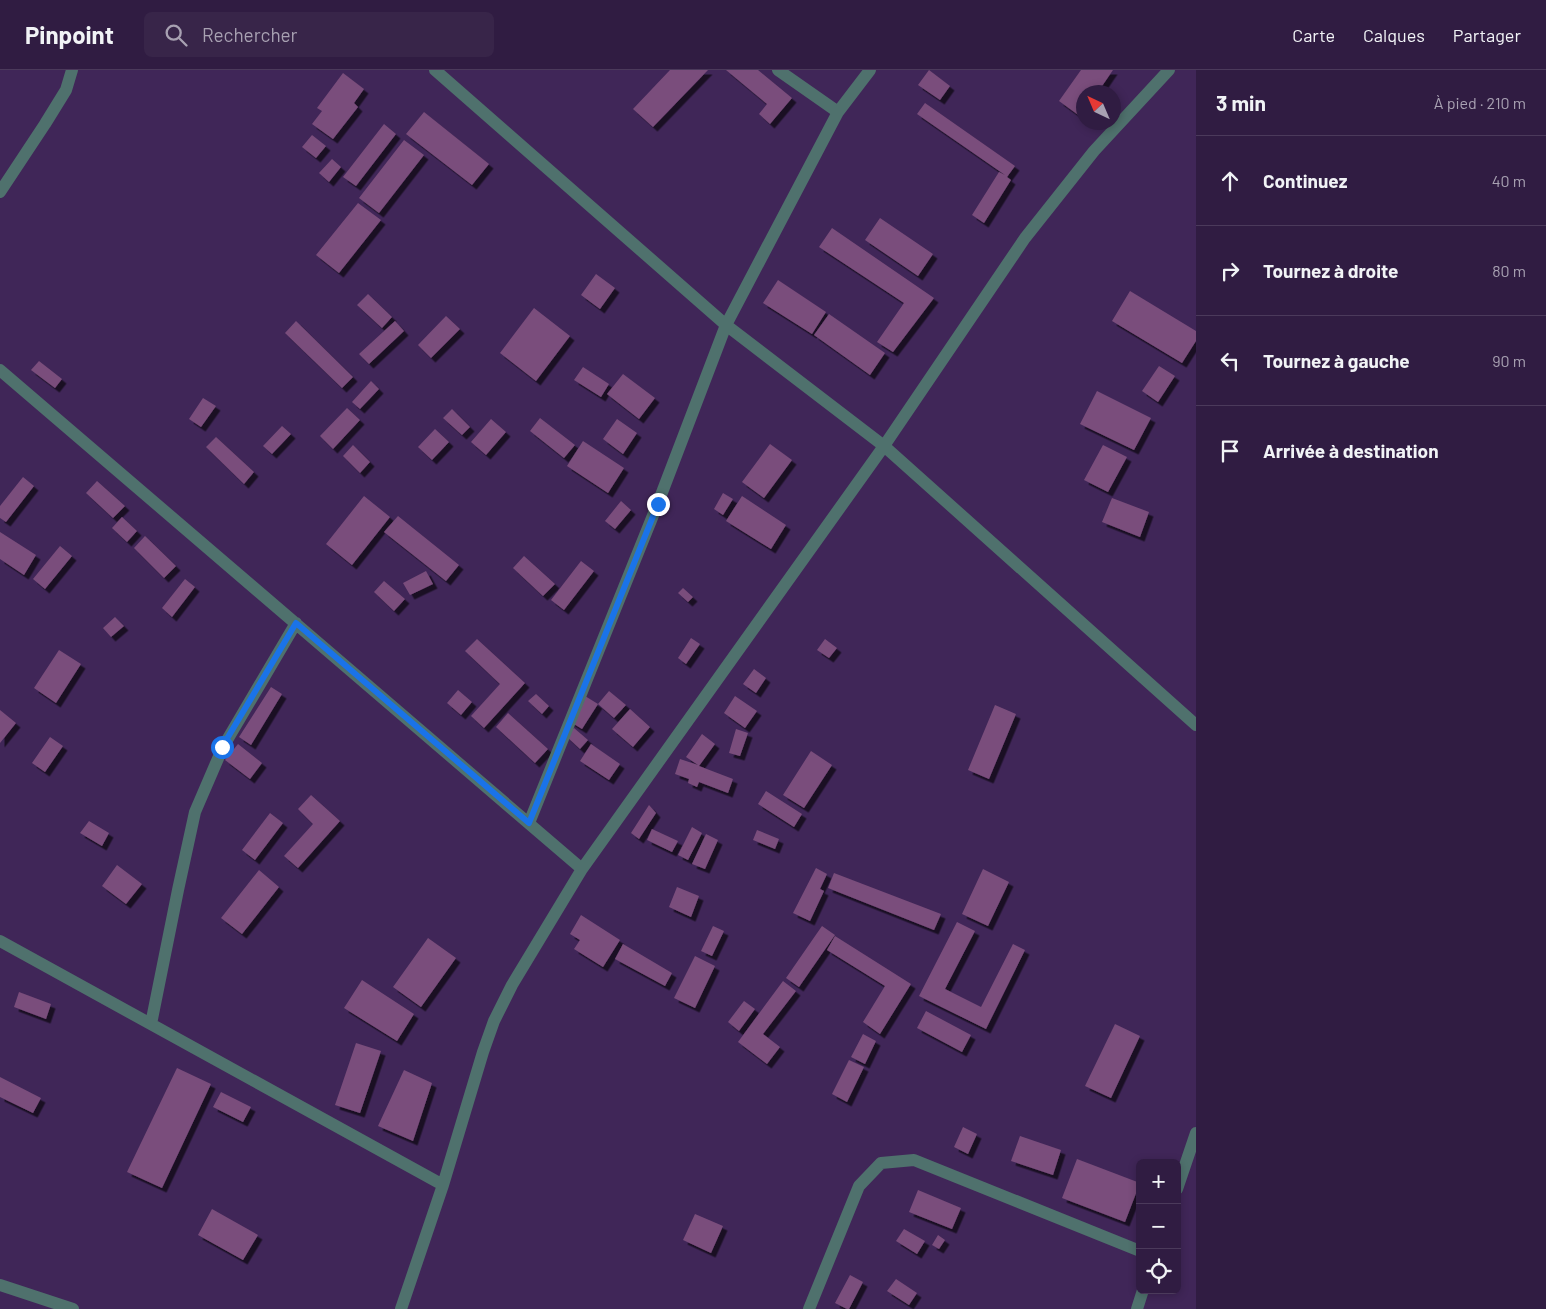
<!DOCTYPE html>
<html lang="fr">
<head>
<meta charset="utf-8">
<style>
	body { margin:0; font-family:Barlow,sans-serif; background:#382549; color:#f1f3f6 }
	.controls { position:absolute; right:15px; bottom:15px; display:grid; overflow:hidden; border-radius:8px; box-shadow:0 2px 8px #0003 }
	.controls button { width:45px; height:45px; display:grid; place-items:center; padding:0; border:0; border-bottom:1px solid #4b3a5b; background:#301c42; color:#f1f3f6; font:25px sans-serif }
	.compass { position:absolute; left:1076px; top:15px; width:45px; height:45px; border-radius:50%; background:#301c42; box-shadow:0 2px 8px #0003; rotate:316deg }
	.stop { position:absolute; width:15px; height:15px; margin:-11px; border:4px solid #1a73e8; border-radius:50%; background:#fff }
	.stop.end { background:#1a73e8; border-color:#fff; box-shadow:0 1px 5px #0008 }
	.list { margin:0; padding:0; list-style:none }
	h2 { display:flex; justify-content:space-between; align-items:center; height:65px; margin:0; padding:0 20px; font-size:21px }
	h2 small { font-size:16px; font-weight:400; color:#a8a1b2 }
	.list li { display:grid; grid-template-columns:32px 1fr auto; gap:15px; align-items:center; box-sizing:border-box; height:90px; padding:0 20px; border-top:1px solid #4b3a5b }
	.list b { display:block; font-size:19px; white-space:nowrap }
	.list em { font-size:16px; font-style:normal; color:#a8a1b2 }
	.icon { flex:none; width:28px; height:28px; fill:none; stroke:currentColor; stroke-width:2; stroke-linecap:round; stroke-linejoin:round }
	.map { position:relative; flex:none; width:1196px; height:1239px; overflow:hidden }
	header { display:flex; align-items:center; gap:30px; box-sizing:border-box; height:70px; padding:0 25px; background:#301c42; border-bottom:1px solid #4b3a5b }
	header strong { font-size:24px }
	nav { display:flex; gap:28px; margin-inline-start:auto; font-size:18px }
	.search { width:350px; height:45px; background:#382549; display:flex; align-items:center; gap:12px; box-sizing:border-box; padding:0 18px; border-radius:8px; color:#a8a1b2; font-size:19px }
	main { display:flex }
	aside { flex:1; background:#301c42 }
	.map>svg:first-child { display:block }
</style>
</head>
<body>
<header>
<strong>Pinpoint</strong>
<div class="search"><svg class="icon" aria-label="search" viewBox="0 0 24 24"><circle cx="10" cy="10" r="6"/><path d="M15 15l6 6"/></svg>Rechercher</div>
<nav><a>Carte</a><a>Calques</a><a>Partager</a></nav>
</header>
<main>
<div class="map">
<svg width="1196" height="1239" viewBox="0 0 1196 1239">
	<defs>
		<filter id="shadow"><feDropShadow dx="4.5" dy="4.5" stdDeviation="0" flood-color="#0009"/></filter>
	</defs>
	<rect width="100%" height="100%" fill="#402658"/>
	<!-- building -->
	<path fill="#7a4d7b" filter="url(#shadow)" d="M670,0h38l-55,57 -20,-18z
		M726,0h32l34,28 -22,26 -11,-10 8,-10z
		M929,0l21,16 -10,14 -22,-15z
		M1081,0h32l-15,22h-14v21l-3,4 -22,-16z
		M343,3l21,16 -10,14 4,4 -25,32 -21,-15 10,-13 -5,-3z
		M925,33l90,63 -8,11 4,3 -27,43 -12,-8 27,-43 6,3 -88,-61z
		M424,42l65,52 -17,21 -66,-51z
		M384,54l12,10 -40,52 -13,-9z
		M312,65l14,11 -10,12 -14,-11z
		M404,70l20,15 -45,58 -20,-15z
		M332,89l9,8 -12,15 -10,-9z
		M358,133l23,17 -42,53 -23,-18z
		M880,148l53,36 -15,22 -53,-36z
		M832,158l102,70 -41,54 -16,-10 27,-39 -85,-56z
		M596,204l19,14 -15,21 -19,-14z
		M778,210l48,32 -14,22 -49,-31z
		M1130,221l66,40v10l-14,22 -70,-42z
		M368,224l24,23 -10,11 -25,-23z
		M534,238l36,28 -34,45 -36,-28z
		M829,244l56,39 -15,22 -56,-40z
		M446,246l14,13 -29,29 -13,-13z
		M296,251l57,56 -11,11 -57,-55z
		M395,251l9,10 -35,33 -10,-10z
		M39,291l23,18 -7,9 -24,-18z
		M1159,296l16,10 -17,26 -16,-11z
		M583,297l26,17 -8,13 -27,-17z
		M623,304l32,24 -16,21 -32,-25z
		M371,311l8,8 -19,20 -8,-7z
		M1097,321l54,27 -17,32 -54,-26z
		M203,328l13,8 -15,21 -12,-8z
		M347,338l13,12 -27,29 -13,-13z
		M452,339l18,18 -8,8 -19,-17z
		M540,348l35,27 -11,13 -34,-27z
		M491,349l15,13 -20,23 -15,-13z
		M617,349l20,14 -14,21 -20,-15z
		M282,356l9,8 -19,20 -9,-8z
		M435,359l14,13 -17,18 -14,-13z
		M216,367l38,35 -10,12 -38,-37z
		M583,371l41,27 -16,25 -41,-27z
		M770,374l22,16 -28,38 -22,-16z
		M353,375l17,17 -10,11 -17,-17z
		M1103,375l24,12 -19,35 -24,-12z
		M23,407l11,9 -28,36 -6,-4v-12z
		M97,411l28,25 -12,12 -27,-25z
		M723,423l10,6 -10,16 -9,-6z
		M364,426l26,21 -38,48 -26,-21z
		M742,426l44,29 -15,24 -45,-28z
		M1112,428l37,14 -9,25 -38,-15z
		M621,431l10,9 -16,19 -10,-8z
		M398,446l61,49 -13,16 -62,-49z
		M122,447l15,14 -10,11 -15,-14z
		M0,462l36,23 -12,20 -24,-16z
		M145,466l31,30 -12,12 -30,-30z
		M60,476l12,10 -27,33 -12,-10z
		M524,486l31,28 -12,12 -30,-28z
		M581,491l13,10 -30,39 -13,-10z
		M426,501l7,13 -23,11 -7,-12z
		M185,509l10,8 -23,30 -10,-9z
		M384,511l21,18 -11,12 -20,-19z
		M683,518l10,9 -5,5 -10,-9z
		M115,547l9,9 -13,11 -8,-9z
		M691,568l9,6 -14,20 -8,-6z
		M477,569l48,44 -41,45 -13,-12 29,-32 -35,-33z
		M825,569l12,9 -8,10 -12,-8z
		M59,580l22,14 -25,39 -22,-15z
		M754,599l12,9 -10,15 -13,-9z
		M271,617l11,7 -31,51 -12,-8z
		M458,620l14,12 -11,13 -14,-12z
		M609,621l17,14 -12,13 -16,-14z
		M536,624l13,12 -7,8 -14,-13z
		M585,626l13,8 -16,25 -13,-8z
		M735,626l22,15 -12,17 -21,-15z
		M995,635l21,9 -27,65 -21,-9z
		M630,639l20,18 -17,20 -21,-18z
		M0,640l16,13 -16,20z
		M508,643l40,36 -13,14 -39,-36z
		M574,658l14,12 -8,9 -14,-13z
		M736,659l12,4 -8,23 -11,-3z
		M702,664l13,10 -16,22 34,13 -5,14 -29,-11 -2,5 -9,-4 1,-4 -14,-5 5,-15 18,6 -12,-8z
		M50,667l13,9 -18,26 -13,-9z
		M238,674l24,19 -12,16 -25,-19z
		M591,674l29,20 -11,16 -29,-19z
		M811,681l21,14 -28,43 -21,-13z
		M766,721l36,23 -8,13 -36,-23z
		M311,725l29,26 -42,47 -14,-12 29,-32 -15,-15z
		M649,735l7,8 -17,26 -8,-6z
		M270,743l13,10 -28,37 -13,-10z
		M89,751l20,12 -7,13 -22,-13z
		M692,757l10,6 -14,27 -10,-5z
		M652,759l26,12 -6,11 -25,-12z
		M757,760l22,9 -4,10 -22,-9z
		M706,764l12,6 -13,29 -13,-5z
		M117,795l25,19 -16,20 -24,-18z
		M816,798l11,6 -7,15 4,2 -14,30 -17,-8z
		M983,799l26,13 -21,44 -26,-12z
		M259,800l20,17 -37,47 -21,-16z
		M834,803l107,41 -7,16 -106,-42z
		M677,817l22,9 -8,21 -22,-10z
		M581,845l39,25 -17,27 -29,-18 6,-9 -10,-6z
		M957,852l18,9 -30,58 36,18 32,-63 12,6 -39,79 -67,-33z
		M713,856l11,5 -12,25 -11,-5z
		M822,856l13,9 -36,52 -13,-9z
		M835,866l76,48 -31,50 -17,-12 22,-36 -58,-36z
		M428,868l28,20 -35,49 -28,-20z
		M623,874l49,29 -7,13 -50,-27z
		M695,886l20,10 -20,42 -21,-10z
		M362,910l52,34 -17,27 -53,-33z
		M783,911l13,10 -33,43 17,13 -13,17 -29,-22z
		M19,922l32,12 -5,15 -32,-12z
		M744,931l11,8 -16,22 -11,-9z
		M926,941l45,24 -9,17 -45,-24z
		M1115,954l25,12 -29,62 -26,-12z
		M863,964l13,7 -11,23 -14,-7z
		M356,973l25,8 -21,62 -25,-8z
		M849,990l15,7 -17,35 -15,-8z
		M177,998l34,16 -49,104 -35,-16z
		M404,1000l28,13 -19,58 -35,-15z
		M0,1007l41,21 -8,15 -33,-16z
		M221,1022l30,15 -8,15 -30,-15z
		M963,1057l14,7 -9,20 -14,-7z
		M1020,1066l41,14 -8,25 -42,-14z
		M1077,1089l63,24 -15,39 -63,-24z
		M918,1120l43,18 -9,21 -43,-17z
		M212,1139l46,26 -15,25 -45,-25z
		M695,1144l28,12 -12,27 -28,-13z
		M904,1159l21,12 -8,13 -21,-13z
		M938,1165l7,5 -6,9 -7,-4z
		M850,1205l13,7 -14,27h-2l-12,-6z
		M896,1209l21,14 -8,12 -22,-14z"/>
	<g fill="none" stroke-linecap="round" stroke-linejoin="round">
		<!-- minor -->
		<path stroke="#4f716d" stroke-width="12" d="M435,0l291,255 158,121 312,279
			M778,0l60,42
			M0,122l45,-68 21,-34 6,-20
			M0,300l582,499
			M529,753l129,-320 68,-178 112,-213 32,-42
			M0,871l443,244
			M151,954l27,-134 17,-78 28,-65 73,-124
			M1177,1119l19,-56
			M0,1215l73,24
			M401,1239l42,-124 40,-133 11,-31 18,-36 70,-116 302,-423 141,-208 69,-87 75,-81
			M809,1239l50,-123 22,-23 33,-3 226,91
			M1137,1239l6,-19"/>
	</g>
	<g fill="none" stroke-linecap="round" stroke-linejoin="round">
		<!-- route -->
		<path stroke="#1a73e8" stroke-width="6" d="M222,677l74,-124 233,200 129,-319"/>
	</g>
</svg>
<div class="controls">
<button>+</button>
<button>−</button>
<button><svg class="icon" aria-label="locate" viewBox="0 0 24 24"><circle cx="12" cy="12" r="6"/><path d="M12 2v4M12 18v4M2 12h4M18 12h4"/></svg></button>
</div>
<svg class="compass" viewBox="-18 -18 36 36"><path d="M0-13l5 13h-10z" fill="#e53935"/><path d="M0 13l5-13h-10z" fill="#a8a1b2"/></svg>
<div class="stop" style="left:222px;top:677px"></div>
<div class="stop end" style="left:658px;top:434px"></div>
</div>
<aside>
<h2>3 min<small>À pied · 210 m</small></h2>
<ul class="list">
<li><svg class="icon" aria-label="ahead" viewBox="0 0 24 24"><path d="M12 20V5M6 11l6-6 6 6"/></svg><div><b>Continuez</b></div><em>40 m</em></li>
<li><svg class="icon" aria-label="right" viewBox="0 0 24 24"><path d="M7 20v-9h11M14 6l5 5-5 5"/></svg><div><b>Tournez à droite</b></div><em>80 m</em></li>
<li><svg class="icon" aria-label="left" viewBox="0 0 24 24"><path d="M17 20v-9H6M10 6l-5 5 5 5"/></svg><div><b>Tournez à gauche</b></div><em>90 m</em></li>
<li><svg class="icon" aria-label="arrive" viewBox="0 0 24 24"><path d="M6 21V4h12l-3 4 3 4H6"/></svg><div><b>Arrivée à destination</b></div></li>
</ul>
</aside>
</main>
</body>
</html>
